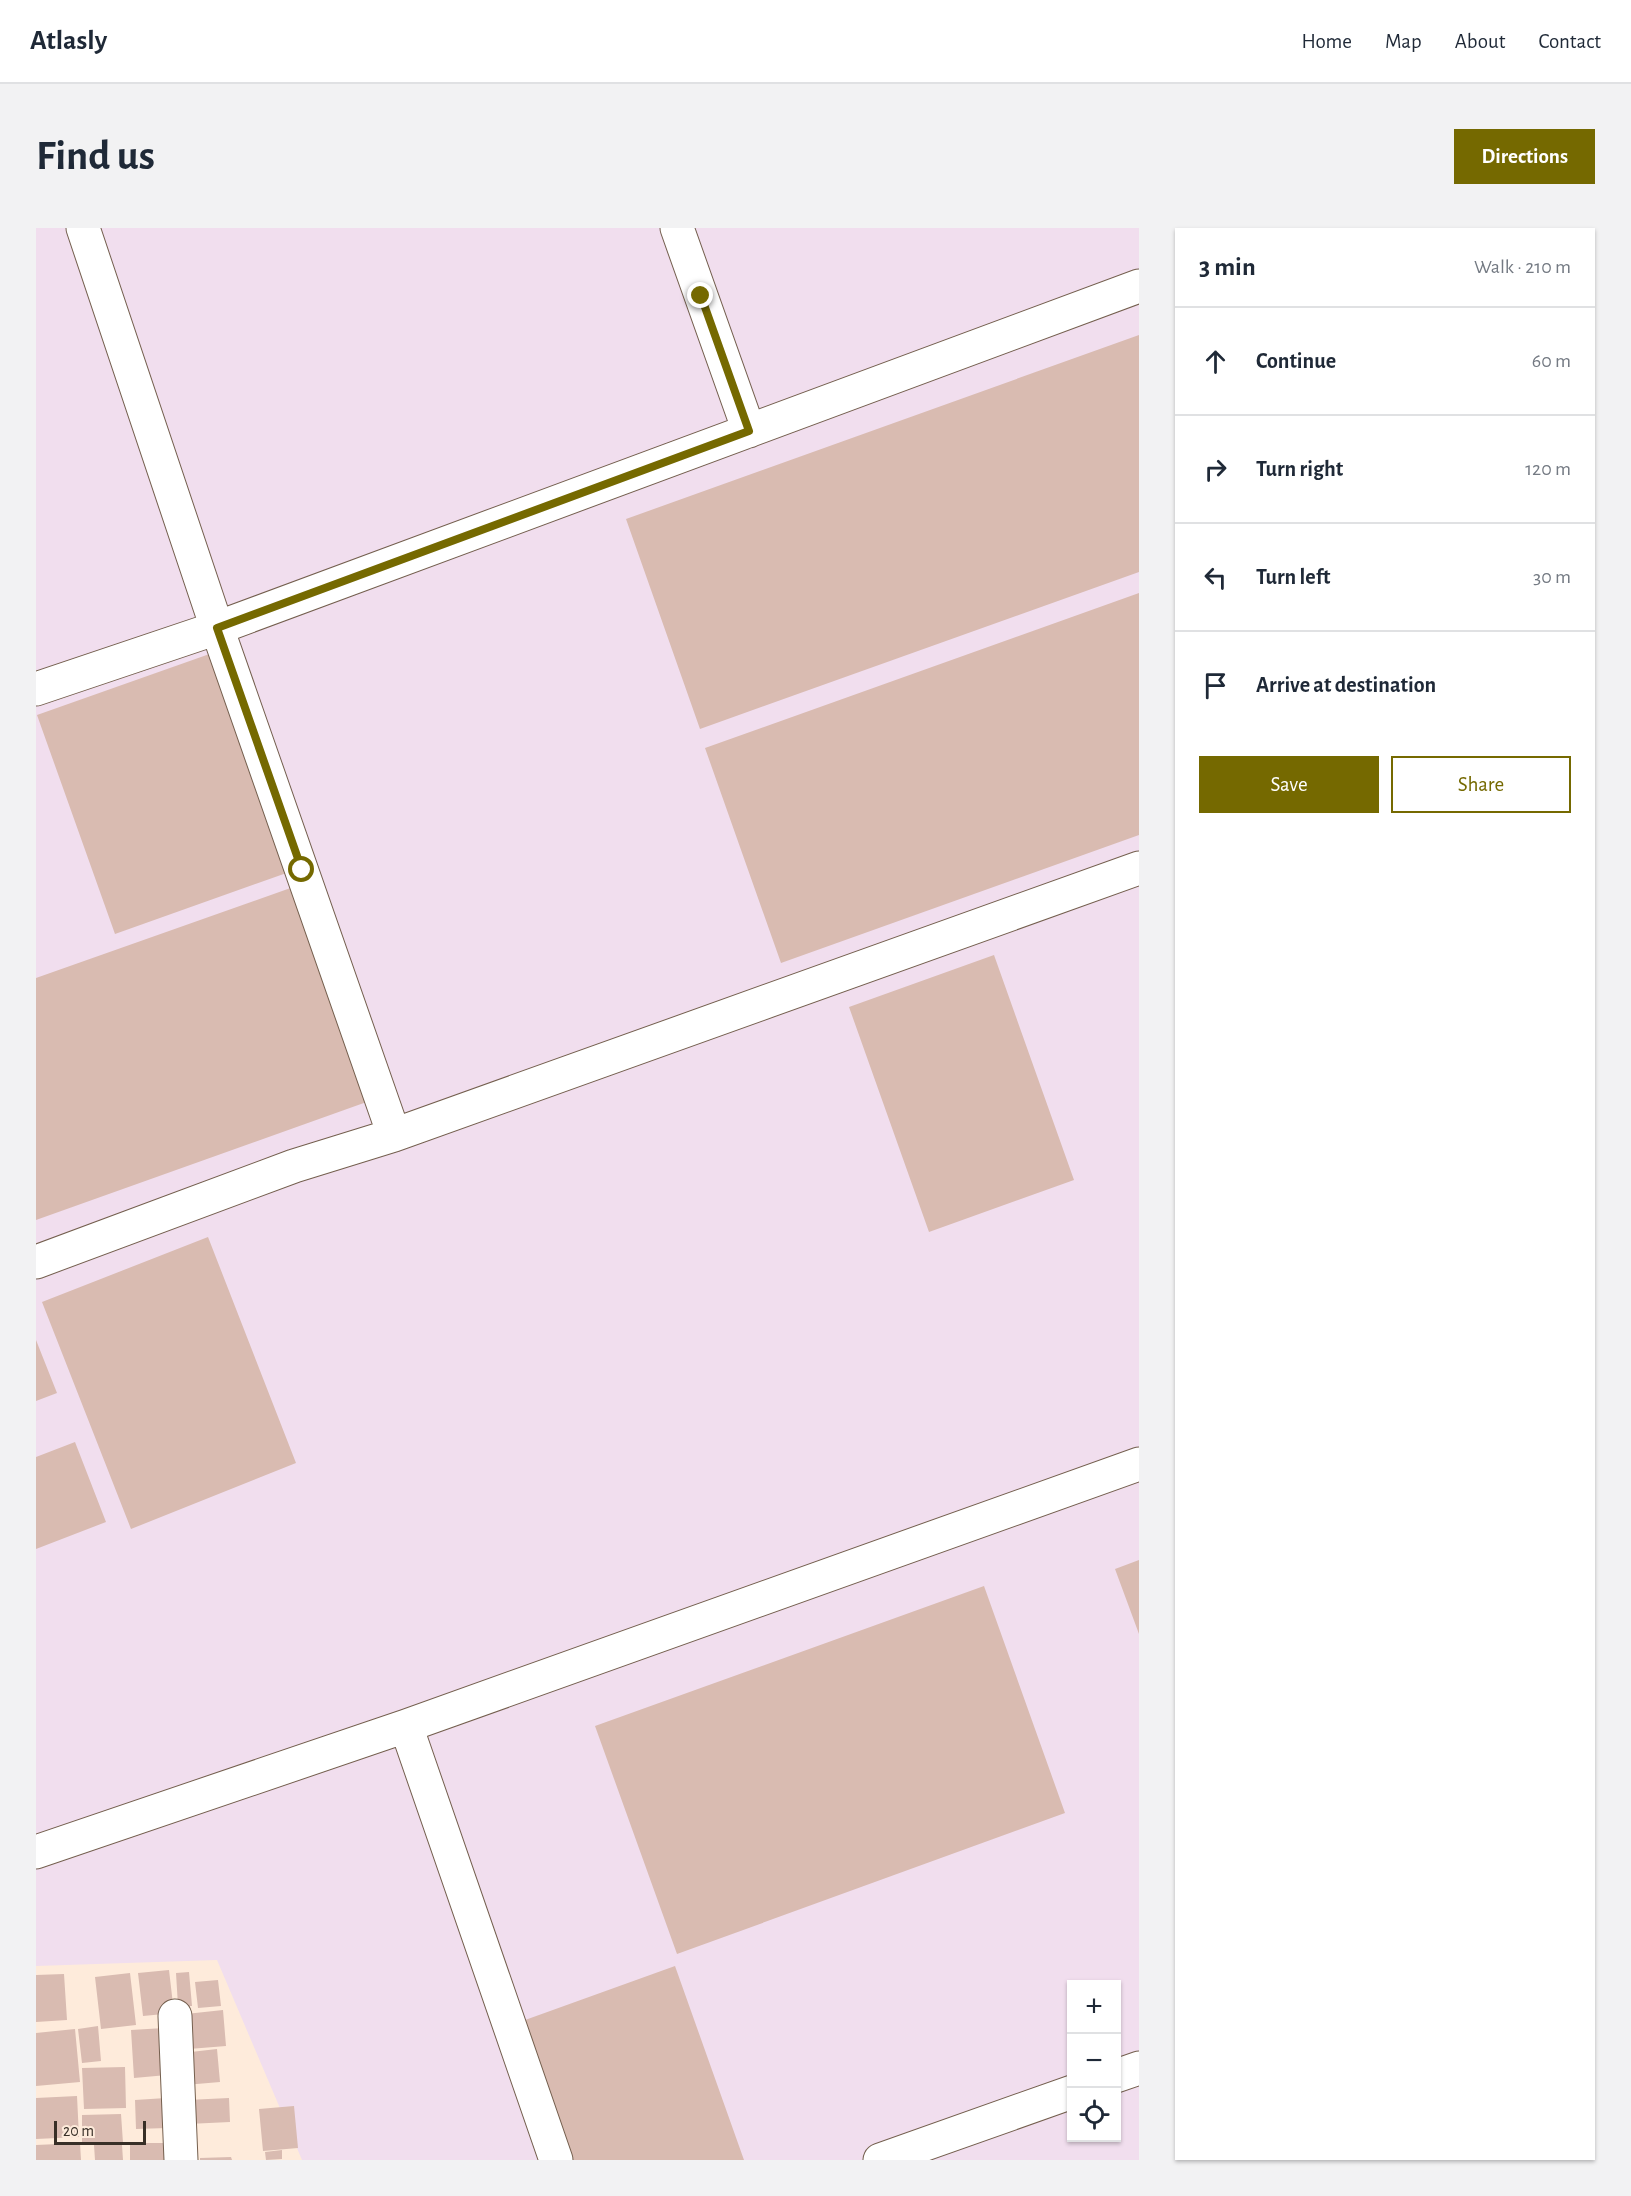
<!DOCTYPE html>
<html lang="en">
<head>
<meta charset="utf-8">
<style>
	body { margin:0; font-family:"Alegreya Sans",sans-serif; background:#f2f2f3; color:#1f2937 }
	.controls { position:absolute; right:18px; bottom:18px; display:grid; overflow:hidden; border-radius:0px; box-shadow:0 2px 4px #0004 }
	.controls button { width:54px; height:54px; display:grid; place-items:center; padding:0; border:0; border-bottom:2px solid #e0e1e3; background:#fff; color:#1f2937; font:30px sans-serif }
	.scale { position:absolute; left:18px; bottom:15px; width:92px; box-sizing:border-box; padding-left:6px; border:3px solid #382f27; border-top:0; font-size:16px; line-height:21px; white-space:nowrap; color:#382f27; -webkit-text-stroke:4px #feebdb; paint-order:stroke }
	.stop { position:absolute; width:18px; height:18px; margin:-14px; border:4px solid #756900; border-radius:50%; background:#fff }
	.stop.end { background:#756900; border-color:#fff; box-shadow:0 2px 6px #0008 }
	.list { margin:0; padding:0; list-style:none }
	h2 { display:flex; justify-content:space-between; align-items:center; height:78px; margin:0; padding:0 24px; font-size:26px }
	h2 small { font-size:20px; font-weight:400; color:#747a83 }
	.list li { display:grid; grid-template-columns:39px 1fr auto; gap:18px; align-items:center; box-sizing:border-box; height:108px; padding:0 24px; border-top:2px solid #e0e1e3 }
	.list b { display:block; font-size:22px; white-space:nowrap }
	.list em { font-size:20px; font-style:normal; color:#747a83 }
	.actions { display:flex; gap:12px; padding:18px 24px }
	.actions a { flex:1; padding:14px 0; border:2px solid #756900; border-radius:0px; text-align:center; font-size:21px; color:#756900 }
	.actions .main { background:#756900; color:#fff }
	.icon { flex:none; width:33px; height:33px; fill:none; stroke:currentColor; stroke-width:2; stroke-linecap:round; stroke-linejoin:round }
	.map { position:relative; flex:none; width:1103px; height:1932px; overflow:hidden; border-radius:0px }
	header { display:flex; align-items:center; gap:36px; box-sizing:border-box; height:84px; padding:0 30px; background:#fff; border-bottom:2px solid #e0e1e3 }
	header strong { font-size:28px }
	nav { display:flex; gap:33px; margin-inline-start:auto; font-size:21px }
	.intro { display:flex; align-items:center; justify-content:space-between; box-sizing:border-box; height:144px; padding:0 36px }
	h1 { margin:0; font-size:42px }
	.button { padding:15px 27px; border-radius:0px; background:#756900; color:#fff; font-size:21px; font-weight:700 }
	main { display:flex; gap:36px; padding:0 36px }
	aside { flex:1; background:#fff; border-radius:0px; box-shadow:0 2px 4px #0004 }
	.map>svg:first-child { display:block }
</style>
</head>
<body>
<header>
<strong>Atlasly</strong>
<nav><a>Home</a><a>Map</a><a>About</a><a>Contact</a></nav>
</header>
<div class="intro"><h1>Find us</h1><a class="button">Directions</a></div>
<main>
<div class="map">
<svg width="1103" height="1932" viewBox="0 0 1103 1932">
	<rect width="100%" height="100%" fill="#feebdb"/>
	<!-- industrial -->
	<path fill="#f1deee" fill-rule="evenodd" d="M0,0h1103v1932h-837l-85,-200 -181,6zM1036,1756h44v154h-44z"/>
	<!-- building -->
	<path fill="#d9bbb1" d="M1103,107v237l-439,157 -74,-210z
		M1103,365v242l-358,128 -76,-215z
		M182,423l77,219 -180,64 -78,-219z
		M263,657l76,214 -339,121v-242z
		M958,727l80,225 -145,52 -80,-225z
		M172,1009l88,226 -165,66 -89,-227z
		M0,1112l21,53 -21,8z
		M39,1214l31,80 -70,27v-92z
		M1103,1332v74l-24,-65z
		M948,1358l81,227 -388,141 -82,-228z
		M639,1738l69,194h-181l-49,-136z
		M133,1742l5,43 -31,3 -5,-43z
		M153,1744l3,34h-14l-2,-33z
		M94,1745l6,52 -35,4 -6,-52z
		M28,1746l3,46 -31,2v-47z
		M182,1752l3,26 -23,2 -3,-26z
		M187,1782l3,36 -37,3 -3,-35z
		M62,1798l3,35 -19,2 -4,-34z
		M128,1800l3,47 -33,3 -3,-48z
		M39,1801l5,53 -44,4v-53z
		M181,1821l3,33 -35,3 -3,-32z
		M89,1839l1,41 -42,1 -2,-41z
		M41,1868l2,41 -43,2v-41z
		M130,1870l1,30 -31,1 -1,-29z
		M193,1870l1,24 -42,2 -1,-24z
		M258,1878l4,42 -35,3 -4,-42z
		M85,1886l2,29 -41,2v-30z
		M44,1915l1,17h-45v-15z
		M94,1915h37v17h-37z
		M58,1917h28l1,15h-28z
		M246,1922v9l-16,1 -1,-8z
		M195,1929l1,3h-32v-2z"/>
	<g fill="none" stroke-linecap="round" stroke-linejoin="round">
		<defs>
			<path id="minor" d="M47,0l134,400 177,507
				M641,0l72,203
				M0,461l181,-61 922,-342
				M0,1034l258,-96 100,-31 745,-267
				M370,1498l150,434
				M0,1624l370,-126 733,-262
				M139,1788l6,144
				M1080,1848l23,-8
				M844,1932l192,-68"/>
		</defs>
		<!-- minor casing -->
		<use href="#minor" stroke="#745f4e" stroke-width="35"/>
		<!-- minor -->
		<use href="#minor" stroke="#fff" stroke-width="33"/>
	</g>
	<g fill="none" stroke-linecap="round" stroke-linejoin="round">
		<!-- route -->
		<path stroke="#756900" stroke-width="8" d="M266,642l-85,-242 532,-197 -48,-135"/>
	</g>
</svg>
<div class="controls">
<button>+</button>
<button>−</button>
<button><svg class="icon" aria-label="locate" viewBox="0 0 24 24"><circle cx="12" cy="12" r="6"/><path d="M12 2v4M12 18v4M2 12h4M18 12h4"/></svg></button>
</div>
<div class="scale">20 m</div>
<div class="stop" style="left:266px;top:642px"></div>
<div class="stop end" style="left:665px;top:68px"></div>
</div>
<aside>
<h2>3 min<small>Walk · 210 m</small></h2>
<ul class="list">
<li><svg class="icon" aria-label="ahead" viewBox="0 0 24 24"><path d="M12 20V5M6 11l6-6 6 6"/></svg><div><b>Continue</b></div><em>60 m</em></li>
<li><svg class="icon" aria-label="right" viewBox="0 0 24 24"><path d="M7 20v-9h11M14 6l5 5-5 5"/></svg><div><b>Turn right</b></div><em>120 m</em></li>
<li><svg class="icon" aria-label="left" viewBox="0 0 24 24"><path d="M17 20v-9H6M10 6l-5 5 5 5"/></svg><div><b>Turn left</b></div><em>30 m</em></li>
<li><svg class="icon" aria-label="arrive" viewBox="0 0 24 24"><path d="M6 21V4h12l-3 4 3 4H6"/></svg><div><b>Arrive at destination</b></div></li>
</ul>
<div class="actions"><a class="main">Save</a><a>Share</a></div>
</aside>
</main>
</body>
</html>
